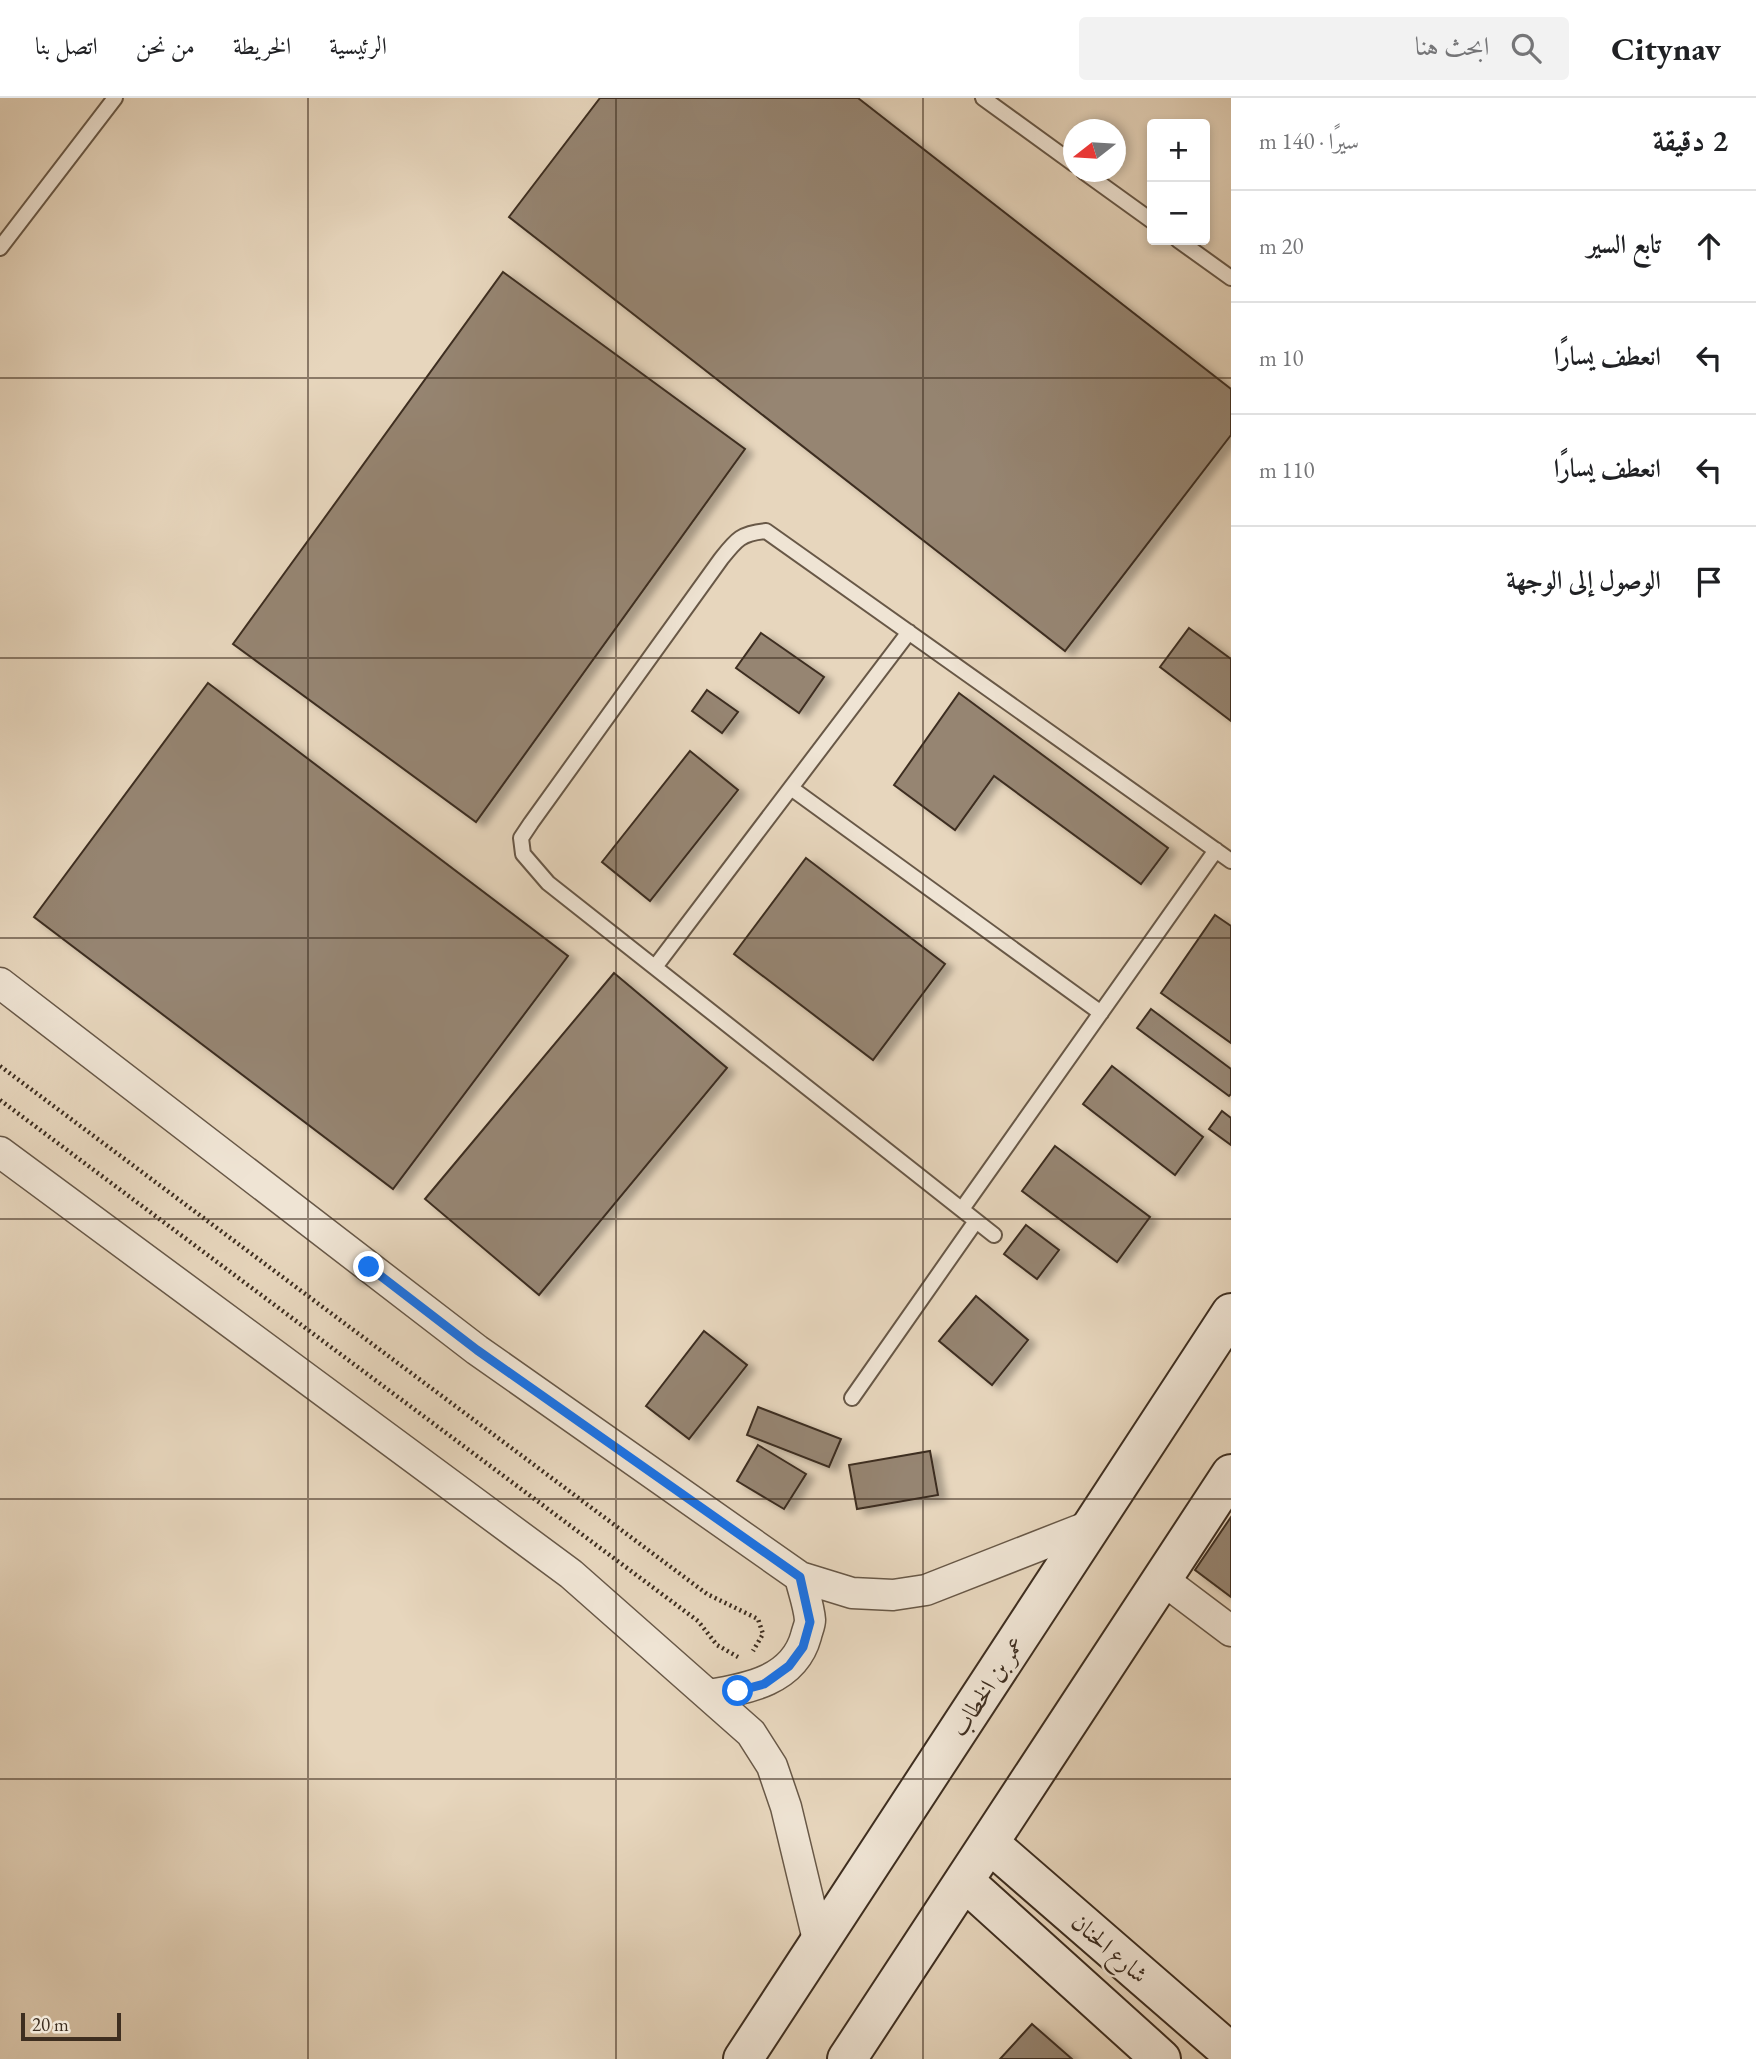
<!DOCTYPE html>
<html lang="ar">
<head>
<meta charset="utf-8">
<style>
	body { margin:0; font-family:"EB Garamond",Amiri,serif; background:#f2f2f2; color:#202124; direction:rtl }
	.controls { position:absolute; right:21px; top:21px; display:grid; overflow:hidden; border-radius:7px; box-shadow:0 4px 10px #0003 }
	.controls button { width:63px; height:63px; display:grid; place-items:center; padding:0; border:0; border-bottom:2px solid #e0e0e0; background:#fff; color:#202124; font:35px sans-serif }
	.compass { position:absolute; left:1063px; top:21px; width:63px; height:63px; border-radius:50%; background:#fff; box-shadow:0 4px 10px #0003; rotate:253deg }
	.scale { position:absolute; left:21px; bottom:18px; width:100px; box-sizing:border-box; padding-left:7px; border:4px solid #3e2e20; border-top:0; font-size:19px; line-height:24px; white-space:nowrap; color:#3e2e20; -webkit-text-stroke:5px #efe4d4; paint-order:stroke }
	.stop { position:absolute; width:21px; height:21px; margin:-16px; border:5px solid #1a73e8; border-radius:50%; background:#fff }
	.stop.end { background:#1a73e8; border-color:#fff; box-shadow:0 2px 7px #0008 }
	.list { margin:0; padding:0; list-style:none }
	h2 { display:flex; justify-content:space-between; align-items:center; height:91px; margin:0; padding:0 28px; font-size:30px }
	h2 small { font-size:23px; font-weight:400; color:#757577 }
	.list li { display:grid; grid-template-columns:46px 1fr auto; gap:21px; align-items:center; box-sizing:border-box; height:112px; padding:0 28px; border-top:2px solid #e0e0e0 }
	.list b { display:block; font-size:26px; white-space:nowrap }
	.list em { font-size:23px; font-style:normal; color:#757577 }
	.icon { flex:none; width:38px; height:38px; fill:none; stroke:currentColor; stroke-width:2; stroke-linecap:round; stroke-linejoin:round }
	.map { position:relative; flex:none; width:1231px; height:1961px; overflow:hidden; direction:ltr }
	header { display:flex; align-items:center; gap:42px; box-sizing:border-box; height:98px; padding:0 35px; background:#fff; border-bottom:2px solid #e0e0e0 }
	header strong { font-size:33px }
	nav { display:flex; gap:38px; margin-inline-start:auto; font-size:24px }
	.search { width:490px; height:63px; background:#f2f2f2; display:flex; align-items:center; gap:18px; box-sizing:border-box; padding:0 24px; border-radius:7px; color:#757577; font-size:26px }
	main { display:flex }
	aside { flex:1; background:#fff }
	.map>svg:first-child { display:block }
</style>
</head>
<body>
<header>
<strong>Citynav</strong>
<div class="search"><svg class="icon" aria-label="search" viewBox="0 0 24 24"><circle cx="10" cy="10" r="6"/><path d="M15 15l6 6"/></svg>ابحث هنا</div>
<nav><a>الرئيسية</a><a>الخريطة</a><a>من نحن</a><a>اتصل بنا</a></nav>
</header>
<main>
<aside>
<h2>2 دقيقة<small>سيرًا · 140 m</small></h2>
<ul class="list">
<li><svg class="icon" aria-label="ahead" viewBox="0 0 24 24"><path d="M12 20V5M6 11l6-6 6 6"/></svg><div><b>تابع السير</b></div><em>20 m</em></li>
<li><svg class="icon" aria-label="left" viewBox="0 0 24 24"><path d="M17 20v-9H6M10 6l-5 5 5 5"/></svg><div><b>انعطف يسارًا</b></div><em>10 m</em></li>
<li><svg class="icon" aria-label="left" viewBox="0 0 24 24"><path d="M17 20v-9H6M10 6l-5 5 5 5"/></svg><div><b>انعطف يسارًا</b></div><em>110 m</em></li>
<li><svg class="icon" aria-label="arrive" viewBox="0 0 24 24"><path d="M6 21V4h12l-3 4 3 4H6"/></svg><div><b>الوصول إلى الوجهة</b></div></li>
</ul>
</aside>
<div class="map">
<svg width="1231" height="1961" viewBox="0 0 1231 1961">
	<defs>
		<filter id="shadow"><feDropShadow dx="8" dy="4.5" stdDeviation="3.5" flood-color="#0004"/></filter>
	</defs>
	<rect width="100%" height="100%" fill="#e7d6bd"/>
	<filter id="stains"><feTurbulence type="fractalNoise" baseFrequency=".00286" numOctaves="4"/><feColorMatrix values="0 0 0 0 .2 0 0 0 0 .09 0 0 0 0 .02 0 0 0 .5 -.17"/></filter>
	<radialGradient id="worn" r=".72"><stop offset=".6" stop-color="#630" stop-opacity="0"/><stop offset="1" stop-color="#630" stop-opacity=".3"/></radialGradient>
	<!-- building -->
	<path fill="#968572" stroke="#3e2e20" stroke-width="2" filter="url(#shadow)" d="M600,0h258l373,291v46l-166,216 -556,-434z
		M503,174l242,177 -269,373 -243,-178z
		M1189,530l42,31v62l-71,-54z
		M761,535l63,44 -25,36 -63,-45z
		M208,585l360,273 -175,233 -359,-272z
		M707,592l31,22 -16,21 -30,-22z
		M959,595l209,155 -27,36 -147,-108 -39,54 -61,-45z
		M690,653l48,39 -88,111 -48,-39z
		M806,760l139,106 -72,96 -139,-106z
		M1215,817l16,11v117l-70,-50z
		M614,875l113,95 -188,227 -114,-96z
		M1151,911l80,60v25l-2,2 -92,-68z
		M1112,968l91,71 -28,38 -92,-71z
		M1222,1013l9,7v27l-22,-16z
		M1055,1048l95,71 -33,45 -95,-71z
		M1026,1127l33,25 -22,29 -33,-25z
		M976,1198l52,44 -36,45 -53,-44z
		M704,1233l43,34 -58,74 -43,-33z
		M758,1309l83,32 -12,28 -82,-32z
		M758,1347l48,29 -22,35 -47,-28z
		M930,1353l8,44 -81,14 -8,-44z
		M1231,1419v80l-36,-27z
		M1032,1926l40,35h-72z"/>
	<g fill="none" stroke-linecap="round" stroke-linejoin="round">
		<defs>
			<path id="lane" d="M983,0l91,66
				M1084,74l68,49
				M1178,142l53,38
				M0,150l115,-150
				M791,690l310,225
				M655,869l254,-335
				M962,1111l254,-359
				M994,1137l-446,-352 -25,-29 -2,-16 10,-15 190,-264c15,-19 20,-26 45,-28l465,330
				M852,1300l124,-177"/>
			<path id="street" d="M0,885l477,367 323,227 52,16 41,2 33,-5 166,-65
				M0,1054l571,422 180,159 21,33 14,41 33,137
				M1162,1481l69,52
				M708,1597c40,-6 86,-15 98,-59 1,-5 4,-11 4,-16 -1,-14 -7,-30 -10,-43"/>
			<path id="secondary" d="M989,1745l242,210
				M964,1783l197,178
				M743,1961l488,-746
				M847,1961l384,-585"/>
		</defs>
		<!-- lane casing -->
		<use href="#lane" stroke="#685847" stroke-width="18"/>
		<!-- street casing -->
		<use href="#street" stroke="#685847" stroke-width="33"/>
		<!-- secondary casing -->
		<use href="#secondary" stroke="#3e2e20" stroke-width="42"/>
		<!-- path -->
		<path stroke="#3e2e20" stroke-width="4.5" stroke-dasharray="2 3.5" stroke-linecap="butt" d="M0,968l707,528 51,25 5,15 -10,17
			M0,1002l698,521 19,24 21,12"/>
		<!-- lane -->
		<use href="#lane" stroke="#efe4d4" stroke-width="14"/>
		<!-- street -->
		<use href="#street" stroke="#efe4d4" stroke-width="30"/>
		<!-- secondary -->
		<use href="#secondary" stroke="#efe4d4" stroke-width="38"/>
	</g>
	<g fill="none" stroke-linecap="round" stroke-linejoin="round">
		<!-- route -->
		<path stroke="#1a73e8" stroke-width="9" d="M369,1169l108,83 323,227 10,45 -7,25 -14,19 -25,18 -26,7"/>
	</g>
	<!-- grid -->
	<path fill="none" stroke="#3e2e20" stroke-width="2" stroke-opacity="0.55" d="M308,0v1961M616,0v1961M923,0v1961M0,280h1231M0,560h1231M0,840h1231M0,1121h1231M0,1401h1231M0,1681h1231"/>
	<g text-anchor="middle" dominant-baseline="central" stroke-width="5" stroke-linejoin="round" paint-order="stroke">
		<!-- street labels -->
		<g font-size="24" fill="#3e2e20" stroke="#efe4d4">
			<text transform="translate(987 1588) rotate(-57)">عمر بن الخطاب</text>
			<text transform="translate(1110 1850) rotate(41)">شارع الحنان</text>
		</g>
	</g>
	<rect width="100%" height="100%" filter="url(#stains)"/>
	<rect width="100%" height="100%" fill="url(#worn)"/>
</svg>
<div class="controls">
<button>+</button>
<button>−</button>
</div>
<svg class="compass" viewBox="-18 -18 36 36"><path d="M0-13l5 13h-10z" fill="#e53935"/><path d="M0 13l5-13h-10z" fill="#757577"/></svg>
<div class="scale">20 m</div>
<div class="stop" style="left:738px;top:1593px"></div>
<div class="stop end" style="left:369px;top:1169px"></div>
</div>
</main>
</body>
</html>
